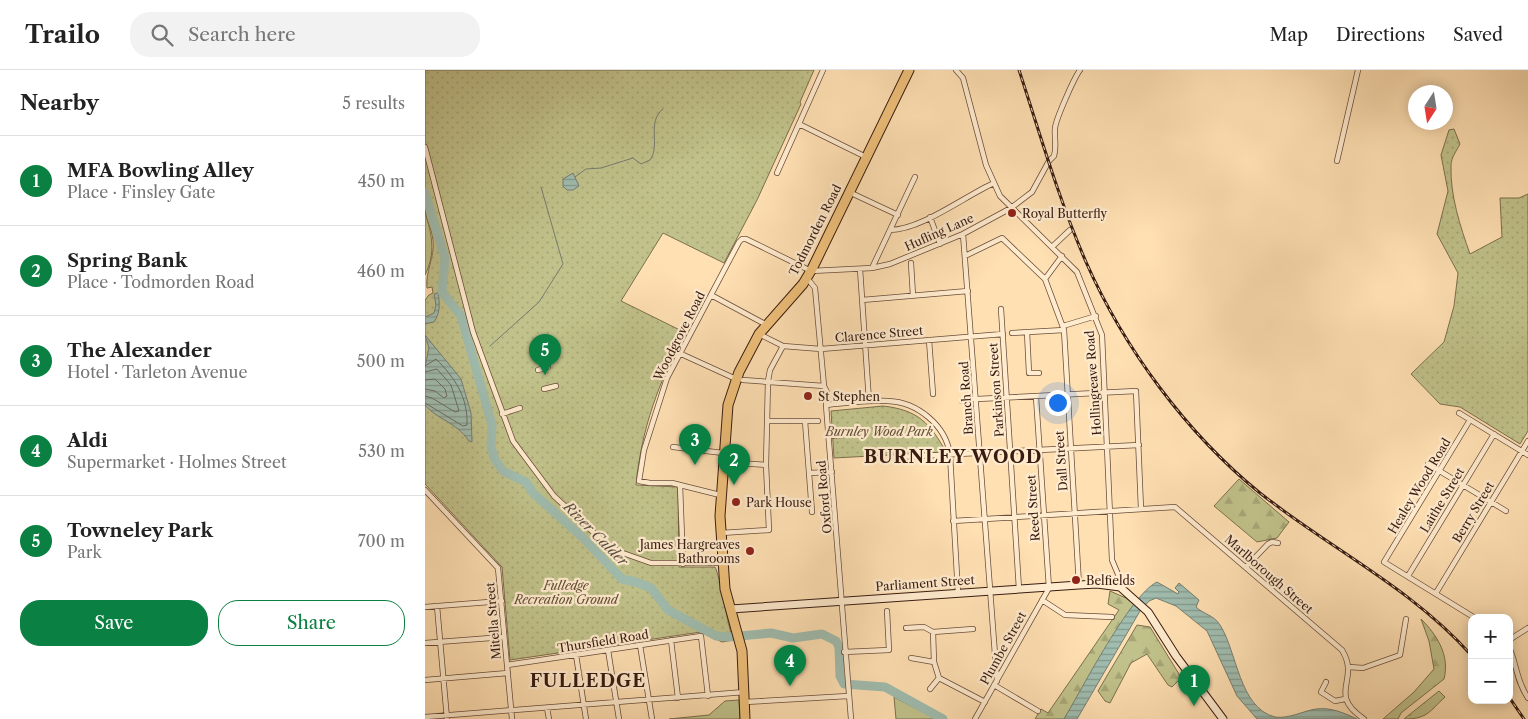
<!DOCTYPE html>
<html lang="en">
<head>
<meta charset="utf-8">
<style>
	body { margin:0; font-family:"Libre Caslon Text",serif; background:#f2f2f2; color:#222 }
	.controls { position:absolute; right:15px; bottom:15px; display:grid; overflow:hidden; border-radius:10px; box-shadow:0 2px 12px #0003 }
	.controls button { width:45px; height:45px; display:grid; place-items:center; padding:0; border:0; border-bottom:1px solid #e0e0e0; background:#fff; color:#222; font:25px sans-serif }
	.compass { position:absolute; left:983px; top:15px; width:45px; height:45px; border-radius:50%; background:#fff; box-shadow:0 2px 12px #0003; rotate:192deg }
	.you { position:absolute; left:632px; top:332px; width:18px; height:18px; margin:-12px; border:4px solid #fff; border-radius:50%; background:#1a73e8; box-shadow:0 0 0 8px #1a73e833 }
	.badge { display:grid; place-items:center; width:32px; height:32px; border-radius:50%; background:#0b8043; color:#fff; font-size:16px; font-weight:700 }
	.pin { position:absolute; translate:-50% -41px; filter:drop-shadow(0 1px 2px #0008) }
	.pin::after { content:''; position:absolute; top:26px; width:18px; height:15px; background:inherit; clip-path:polygon(0 0,100% 0,50% 100%) }
	.list { margin:0; padding:0; list-style:none }
	h2 { display:flex; justify-content:space-between; align-items:center; height:65px; margin:0; padding:0 20px; font-size:21px }
	h2 small { font-size:16px; font-weight:400; color:#767676 }
	.list li { display:grid; grid-template-columns:32px 1fr auto; gap:15px; align-items:center; box-sizing:border-box; height:90px; padding:0 20px; border-top:1px solid #e0e0e0 }
	.list b { display:block; font-size:19px; white-space:nowrap }
	.list p { margin:0; font-size:16px; white-space:nowrap; color:#767676 }
	.list em { font-size:16px; font-style:normal; color:#767676 }
	.actions { display:flex; gap:10px; padding:15px 20px }
	.actions a { flex:1; padding:11px 0; border:1px solid #0b8043; border-radius:20px; text-align:center; font-size:18px; color:#0b8043 }
	.actions .main { background:#0b8043; color:#fff }
	.icon { flex:none; width:28px; height:28px; fill:none; stroke:currentColor; stroke-width:2; stroke-linecap:round; stroke-linejoin:round }
	.map { position:relative; flex:none; width:1103px; height:649px; overflow:hidden }
	header { display:flex; align-items:center; gap:30px; box-sizing:border-box; height:70px; padding:0 25px; background:#fff; border-bottom:1px solid #e0e0e0 }
	header strong { font-size:24px }
	nav { display:flex; gap:28px; margin-inline-start:auto; font-size:18px }
	.search { width:350px; height:45px; background:#f2f2f2; display:flex; align-items:center; gap:12px; box-sizing:border-box; padding:0 18px; border-radius:20px; color:#767676; font-size:19px }
	main { display:flex }
	aside { flex:1; background:#fff }
	.map>svg:first-child { display:block }
</style>
</head>
<body>
<header>
<strong>Trailo</strong>
<div class="search"><svg class="icon" aria-label="search" viewBox="0 0 24 24"><circle cx="10" cy="10" r="6"/><path d="M15 15l6 6"/></svg>Search here</div>
<nav><a>Map</a><a>Directions</a><a>Saved</a></nav>
</header>
<main>
<aside>
<h2>Nearby<small>5 results</small></h2>
<ul class="list">
<li><span class="badge">1</span><div><b>MFA Bowling Alley</b><p>Place · Finsley Gate</p></div><em>450 m</em></li>
<li><span class="badge">2</span><div><b>Spring Bank</b><p>Place · Todmorden Road</p></div><em>460 m</em></li>
<li><span class="badge">3</span><div><b>The Alexander</b><p>Hotel · Tarleton Avenue</p></div><em>500 m</em></li>
<li><span class="badge">4</span><div><b>Aldi</b><p>Supermarket · Holmes Street</p></div><em>530 m</em></li>
<li><span class="badge">5</span><div><b>Towneley Park</b><p>Park</p></div><em>700 m</em></li>
</ul>
<div class="actions"><a class="main">Save</a><a>Share</a></div>
</aside>
<div class="map">
<svg width="1103" height="649" viewBox="0 0 1103 649">
	<defs>
		<pattern id="forest-firs" width="22" height="20" patternUnits="userSpaceOnUse" patternTransform="scale(1.25)"><rect width="22" height="20" fill="#c1c28b"/><path d="M5 1l3.5 6h-7zM16 11l3.5 6h-7z" fill="#a7a677"/></pattern>
		<pattern id="park-dots" width="8" height="8" patternUnits="userSpaceOnUse" patternTransform="scale(1.25)"><rect width="8" height="8" fill="#c1c28b"/><path d="M2 2h.1M6 6h.1" fill="none" stroke="#a7a677" stroke-width="1.8" stroke-linecap="round"/></pattern>
		<pattern id="water-rules" width="6" height="5" patternUnits="userSpaceOnUse" patternTransform="scale(1.25)"><rect width="6" height="5" fill="#a0bdb0"/><path d="M0 2.5h6" fill="none" stroke="#83998e"/></pattern>
	</defs>
	<rect width="100%" height="100%" fill="#ffe0b3"/>
	<filter id="stains"><feTurbulence type="fractalNoise" baseFrequency=".004" numOctaves="4"/><feColorMatrix values="0 0 0 0 .2 0 0 0 0 .09 0 0 0 0 .02 0 0 0 .5 -.17"/></filter>
	<radialGradient id="worn" r=".72"><stop offset=".6" stop-color="#630" stop-opacity="0"/><stop offset="1" stop-color="#630" stop-opacity=".3"/></radialGradient>
	<!-- grass -->
	<path fill="#c1c28b" stroke="#7c6f4e" d="M0,142c7,23 11,41 0,63z
		M469,627l42,22h-40z
		M314,630l1,19h-71l40,-4 16,-14z"/>
	<!-- forest -->
	<path fill="url(#forest-firs)" stroke="#7c6f4e" d="M814,409l50,43 -12,16 -20,4 -43,-36z
		M685,521l16,7 9,7 -4,3 -67,111h-29l6,-10 7,4 71,-103 -11,-6z
		M996,549c16,16 29,36 23,60l-43,34 -3,6h-15l31,-27 20,-23 -5,-28z
		M712,555l13,2 29,47 1,5 -8,8 -4,-2 -21,-31 -16,9 -21,40 -5,-2 -7,-10z
		M1014,621l6,6c-16,15 -18,22 -41,22z"/>
	<!-- park -->
	<path fill="url(#park-dots)" stroke="#7c6f4e" d="M0,0h389l-14,32 1,2 -44,96 -33,63 -61,-30 -42,68 65,32c-27,46 -45,98 -50,152l42,2 1,80h36c4,5 13,60 18,73l-11,2 -21,-10 -191,28 -8,-93 -77,-83v-184l4,-5 4,-2 -1,-6 -5,1c-2,-16 8,-31 6,-48 -1,-11 -7,-20 -8,-30 0,-47 0,-94 0,-140z
		M1029,59l6,15c-3,6 -9,14 -9,21 -1,30 9,61 19,89l32,-17 -2,-39h19l9,-4v237l-8,13 -60,-37 -20,-3 -29,-30 33,-32 10,-36 4,-33 -21,-39 11,-43 -7,-36 8,-25z
		M458,336c35,4 47,17 63,46l-112,6 -3,-47z"/>
	<!-- water -->
	<path fill="url(#water-rules)" stroke="#767d71" d="M148,103l6,13 -6,4h-6l-4,-4v-7z
		M13,223c2,10 2,21 -4,29l-9,2v-7l9,-4 2,-8 -2,-11z
		M0,265l36,44 10,34 1,29 -3,-1c-14,-20 -30,-20 -44,-36v-38l4,-19z
		M732,512l21,12 1,-2 -4,-4 4,-5 20,17 -3,7c7,7 18,8 24,18 17,26 19,83 55,92 14,2 28,-6 41,-8 15,-2 28,4 41,10h-100l-20,-23 -30,-65 -31,-25 -20,-8 -7,3 -9,10 -63,108h-13c18,-30 66,-124 93,-137z"/>
	<g fill="none" stroke-linecap="round" stroke-linejoin="round">
		<!-- shore -->
		<path stroke="#6c6c61" stroke-width="1" d="M0,296l11,-7c19,19 32,38 31,66l-4,1 -38,-23
			M0,302l12,-3 14,16 8,26 -4,1 -23,-14 -7,-2
			M0,310l10,-1 10,10 2,7 -3,2 -9,-7 -10,-2"/>
		<!-- stream -->
		<path stroke="#767d71" stroke-width="1" d="M150,107l11,-8 15,-1 32,-10 8,6 9,-4c11,-15 -4,-38 13,-51
			M65,276l49,-44 24,-38 -22,-77"/>
		<!-- river -->
		<path stroke="#a0bdb0" stroke-width="9" d="M0,123l20,65 -3,34 19,24 31,109 -1,21 3,12 9,13 23,11 7,11 49,44 40,42 14,3 15,6 17,22 48,26 13,1 42,-4 22,5 29,-4 14,7 3,6 1,29 4,8 41,3 58,32"/>
		<defs>
			<path id="street" d="M531,0l7,8 23,87 14,31 77,76 25,63 10,225 8,19v8
				M374,54l67,33
				M0,77l48,185 40,109 41,55 50,46 16,10 31,11h71
				M912,91l21,-91
				M352,103l46,-103
				M424,122l49,23
				M505,147l10,27
				M465,160c31,0 75,-34 104,-47
				M538,164l34,447
				M627,177l18,-17
				M540,186l37,-18 43,41 19,51 15,255
				M486,193l2,33
				M447,198l43,-91
				M435,199l9,132
				M382,208l8,10 9,98 3,6 -1,13 25,314
				M620,209l17,-23
				M286,225l54,29
				M437,230l106,-9
				M576,239l18,280
				M638,256l33,-10
				M602,262l2,41h10
				M587,263l52,-3
				M334,264l24,12 38,3 182,-15
				M504,270l4,54
				M254,283l57,26
				M113,300l10,-3
				M318,310l81,6
				M119,319l12,-3
				M552,329l159,-8 5,118
				M537,331l14,-3
				M401,335c20,-2 41,-5 62,-4 29,1 58,24 62,54l8,138
				M1034,343l69,42
				M77,344l18,-6
				M1045,350l-86,142 91,56
				M342,351h51
				M380,351l7,91
				M404,366l17,-1
				M248,377l50,6
				M473,387l241,-12
				M298,392l43,3
				M1003,394l78,47
				M384,403l23,-1
				M255,415l3,79
				M0,420l73,78 14,151
				M295,425l-48,-12h-22l-11,-2 5,-31 23,-72 72,-136 3,-3h4l65,32 61,-3 18,-4 73,-30 48,-26 21,-16 17,-31 5,-5c3,-10 0,-18 1,-28 1,-9 19,-50 25,-58
				M528,451l222,-14 167,143c19,31 -16,43 22,69
				M296,463l48,-3 -3,-65 2,-84 2,-11 13,-24
				M821,497l22,-23 4,-2 6,1
				M983,506l86,-142
				M695,517l11,-5
				M1011,523l92,-152
				M617,530l23,15 47,2
				M12,536l10,113
				M0,537l77,-6
				M481,558l18,-1 9,5 40,-3
				M508,562l1,30
				M246,570l7,58
				M1084,570l19,-12
				M0,573l79,-6
				M215,575l12,74
				M1084,577c8,18 7,33 19,51
				M183,580l11,69
				M419,582l45,-2 -2,-39
				M151,585l10,64
				M486,588l23,4 5,16 46,24
				M82,595l194,-29 7,60
				M924,597l14,1 37,-13 6,-36
				M0,610l83,-7
				M901,612l-5,10 14,9 10,-2
				M569,615l44,26
				M505,619l9,-11
				M320,632l103,-6
				M122,638l2,11
				M0,647l320,-25
				M550,649l74,-131 -13,-191"/>
			<path id="secondary" d="M306,539l348,-24 18,-1 23,3 28,25 28,44 47,63"/>
			<path id="highway" d="M320,649l-3,-68 -17,-62 -5,-73 8,-111 11,-33 20,-38 44,-50 9,-15 97,-199"/>
		</defs>
		<!-- street casing -->
		<use href="#street" stroke="#6a4d3a" stroke-width="6"/>
		<!-- secondary casing -->
		<use href="#secondary" stroke="#381c12" stroke-width="9"/>
		<!-- highway casing -->
		<use href="#highway" stroke="#381c12" stroke-width="11"/>
		<!-- street -->
		<use href="#street" stroke="#ffebce" stroke-width="4.5"/>
		<!-- secondary -->
		<use href="#secondary" stroke="#ffebce" stroke-width="7"/>
		<!-- highway -->
		<use href="#highway" stroke="#f0c07a" stroke-width="9"/>
		<defs>
			<path id="rail" d="M594,0c21,64 40,130 67,192 38,86 100,171 174,231 69,55 152,95 212,163
				M1084,627l15,22"/>
		</defs>
		<!-- rail casing -->
		<use href="#rail" stroke="#381c12" stroke-width="3"/>
		<!-- rail -->
		<use href="#rail" stroke="#ffebce" stroke-width="1" stroke-dasharray="4" stroke-linecap="butt"/>
	</g>
	<!-- markers -->
	<g fill="#8f2418" stroke="#ffebce" stroke-width="2">
		<circle cx="587" cy="143" r="5"/>
		<circle cx="383" cy="326" r="5"/>
		<circle cx="311" cy="432" r="5"/>
		<circle cx="325" cy="481" r="5"/>
		<circle cx="651" cy="510" r="5"/>
	</g>
	<g text-anchor="middle" dominant-baseline="central" stroke-width="4.5" stroke-linejoin="round" paint-order="stroke">
		<!-- poi labels -->
		<g font-size="12" fill="#381c12" stroke="#ffebce" text-anchor="start">
			<text x="597" y="143">Royal Butterfly</text>
			<text x="393" y="326">St Stephen</text>
			<text x="321" y="432">Park House</text>
			<text x="315" y="474" text-anchor="end">James Hargreaves<tspan x="315" dy="14">Bathrooms</tspan></text>
			<text x="661" y="510">Belfields</text>
		</g>
		<!-- street labels -->
		<g font-size="12" fill="#381c12" stroke="#ffebce">
			<text transform="translate(390 160) rotate(-63)">Todmorden Road</text>
			<text transform="translate(514 162) rotate(-24)">Hufling Lane</text>
			<text transform="translate(454 264) rotate(-5)">Clarence Street</text>
			<text transform="translate(254 266) rotate(-63)">Woodgrove Road</text>
			<text transform="translate(668 313) rotate(-94)">Hollingreave Road</text>
			<text transform="translate(571 320) rotate(-94)">Parkinson Street</text>
			<text transform="translate(541 328) rotate(-94)">Branch Road</text>
			<text transform="translate(636 391) rotate(-94)">Dall Street</text>
			<text transform="translate(994 416) rotate(-59)">Healey Wood Road</text>
			<text transform="translate(399 427) rotate(-95)">Oxford Road</text>
			<text transform="translate(1017 430) rotate(-59)">Laithe Street</text>
			<text transform="translate(608 438) rotate(-94)">Reed Street</text>
			<text transform="translate(1048 442) rotate(-59)">Berry Street</text>
			<text transform="translate(844 504) rotate(41)">Marlborough Street</text>
			<text transform="translate(500 513) rotate(-4)">Parliament Street</text>
			<text transform="translate(68 551) rotate(-95)">Mitella Street</text>
			<text transform="translate(178 571) rotate(-9)">Thursfield Road</text>
			<text transform="translate(578 578) rotate(-61)">Plumbe Street</text>
		</g>
		<!-- park labels -->
		<g font-size="12" font-style="italic" fill="#614e36" stroke="#ffebce">
			<text x="454" y="361">Burnley Wood Park</text>
			<text x="141" y="515">Fulledge<tspan x="141" dy="14">Recreation Ground</tspan></text>
		</g>
		<!-- water labels -->
		<g font-size="14" font-style="italic" fill="#574c41" stroke="#ffebce">
			<text transform="translate(171 464) rotate(45)">River Calder</text>
		</g>
		<!-- district labels -->
		<g font-size="18" font-weight="bold" letter-spacing="1" fill="#381c12" stroke="#ffebce">
			<text x="528" y="387">BURNLEY WOOD</text>
			<text x="163" y="611">FULLEDGE</text>
		</g>
	</g>
	<rect width="100%" height="100%" filter="url(#stains)"/>
	<rect width="100%" height="100%" fill="url(#worn)"/>
</svg>
<div class="controls">
<button>+</button>
<button>−</button>
</div>
<svg class="compass" viewBox="-18 -18 36 36"><path d="M0-13l5 13h-10z" fill="#e53935"/><path d="M0 13l5-13h-10z" fill="#767676"/></svg>
<div class="you"></div>
<div class="pin badge" style="left:769px;top:636px">1</div>
<div class="pin badge" style="left:309px;top:415px">2</div>
<div class="pin badge" style="left:270px;top:395px">3</div>
<div class="pin badge" style="left:365px;top:616px">4</div>
<div class="pin badge" style="left:120px;top:305px">5</div>
</div>
</main>
</body>
</html>
